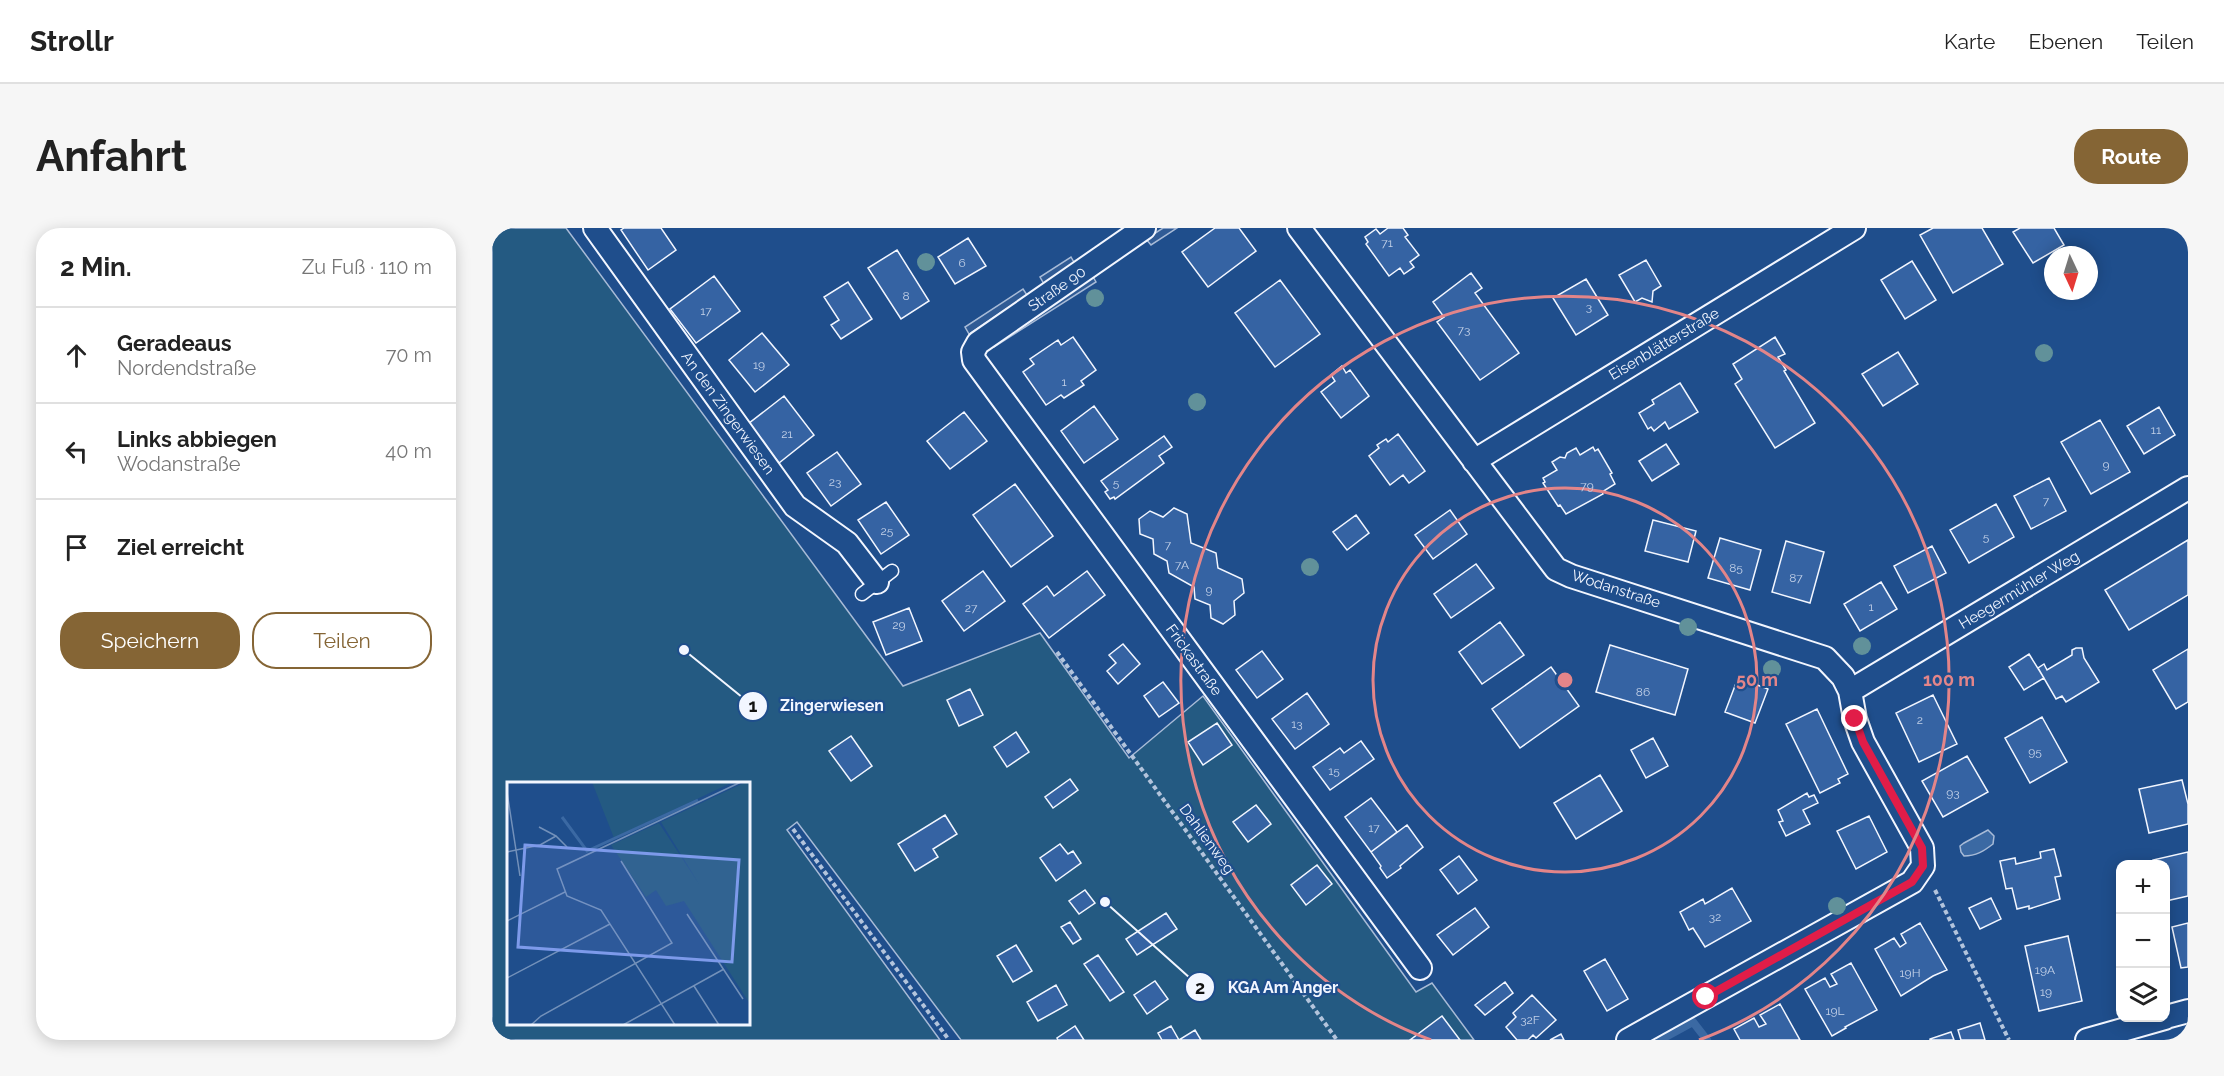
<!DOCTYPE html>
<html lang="de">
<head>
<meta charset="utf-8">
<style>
	body { margin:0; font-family:Raleway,sans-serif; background:#f6f6f6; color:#222 }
	.controls { position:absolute; right:18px; bottom:18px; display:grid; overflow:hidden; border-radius:12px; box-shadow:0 3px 15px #0003 }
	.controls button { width:54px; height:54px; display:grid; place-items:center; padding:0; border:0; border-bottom:2px solid #e0e0e0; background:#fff; color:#222; font:30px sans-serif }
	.compass { position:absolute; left:1552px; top:18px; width:54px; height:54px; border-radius:50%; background:#fff; box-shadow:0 3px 15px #0003; rotate:176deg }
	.stop { position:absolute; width:18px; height:18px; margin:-14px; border:4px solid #e11d48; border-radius:50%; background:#fff }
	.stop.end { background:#e11d48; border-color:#fff; box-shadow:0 2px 6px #0008 }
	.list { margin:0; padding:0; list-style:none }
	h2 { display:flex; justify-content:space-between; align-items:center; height:78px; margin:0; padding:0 24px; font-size:26px }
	h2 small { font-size:20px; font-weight:400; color:#767676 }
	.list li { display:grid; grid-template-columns:39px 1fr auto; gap:18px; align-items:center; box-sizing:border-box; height:96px; padding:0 24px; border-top:2px solid #e0e0e0 }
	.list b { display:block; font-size:22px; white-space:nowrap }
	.list p { margin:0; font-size:20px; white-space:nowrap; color:#767676 }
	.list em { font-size:20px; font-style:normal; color:#767676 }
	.actions { display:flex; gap:12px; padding:18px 24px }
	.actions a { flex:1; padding:14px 0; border:2px solid #856535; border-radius:24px; text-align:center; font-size:21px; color:#856535 }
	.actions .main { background:#856535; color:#fff }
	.icon { flex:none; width:33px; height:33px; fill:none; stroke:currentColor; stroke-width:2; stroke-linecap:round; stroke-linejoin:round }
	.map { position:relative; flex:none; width:1696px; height:812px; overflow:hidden; border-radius:24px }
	header { display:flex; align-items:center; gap:36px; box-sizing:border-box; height:84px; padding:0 30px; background:#fff; border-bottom:2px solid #e0e0e0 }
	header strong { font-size:28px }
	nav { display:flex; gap:33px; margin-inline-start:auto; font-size:21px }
	.intro { display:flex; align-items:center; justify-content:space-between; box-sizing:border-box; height:144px; padding:0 36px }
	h1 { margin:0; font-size:42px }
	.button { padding:15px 27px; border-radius:24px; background:#856535; color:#fff; font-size:21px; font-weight:700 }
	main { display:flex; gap:36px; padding:0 36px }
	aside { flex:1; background:#fff; border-radius:24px; box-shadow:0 3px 15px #0003 }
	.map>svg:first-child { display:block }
</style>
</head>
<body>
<header>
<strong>Strollr</strong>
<nav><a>Karte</a><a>Ebenen</a><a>Teilen</a></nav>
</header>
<div class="intro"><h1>Anfahrt</h1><a class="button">Route</a></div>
<main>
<aside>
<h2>2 Min.<small>Zu Fuß · 110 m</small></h2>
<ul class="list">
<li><svg class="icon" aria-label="ahead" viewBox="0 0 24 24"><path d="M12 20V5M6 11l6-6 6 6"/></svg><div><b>Geradeaus</b><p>Nordendstraße</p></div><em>70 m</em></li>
<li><svg class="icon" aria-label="left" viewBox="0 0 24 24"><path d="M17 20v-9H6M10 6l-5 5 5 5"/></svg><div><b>Links abbiegen</b><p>Wodanstraße</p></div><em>40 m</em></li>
<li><svg class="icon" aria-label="arrive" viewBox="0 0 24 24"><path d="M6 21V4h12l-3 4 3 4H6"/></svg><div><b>Ziel erreicht</b></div></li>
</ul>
<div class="actions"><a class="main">Speichern</a><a>Teilen</a></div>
</aside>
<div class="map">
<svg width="1696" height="812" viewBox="0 0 1696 812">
	<rect width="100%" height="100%" fill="#1f4e8c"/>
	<!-- green -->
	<path fill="#245a82" stroke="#a8bbd7" stroke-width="1.5" fill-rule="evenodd" d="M0,0h74l337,458 137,-53 89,125 74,-62 213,296 16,-9 42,57h-513l-164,-218 -10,8 153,210h-448zM16,556h240v240h-240z"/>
	<!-- parking -->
	<path fill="#305b95" stroke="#a8bbd7" stroke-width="1.5" d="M671,0h14l-26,17 -5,-6z
		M579,29l4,7 -31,20 -4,-7z
		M600,47l4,7 -102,65 -4,-6z
		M531,61l4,6 -58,39 -4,-7z"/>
	<!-- water -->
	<path fill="#3b69a3" stroke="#a8bbd7" stroke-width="1.5" d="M1496,602l6,6 -1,8c-9,7 -17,12 -29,12l-3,-4 -1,-6 4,-3z"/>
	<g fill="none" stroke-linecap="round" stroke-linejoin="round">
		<!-- stream -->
		<path stroke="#3b69a3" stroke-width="8" d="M1168,812l33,-18 14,18"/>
	</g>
	<!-- building -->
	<path fill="#3563a3" stroke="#f2f6ff" stroke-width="1.5" d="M132,0h37l15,22 -28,20 -27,-40z
		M723,0h24l17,23 -48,36 -26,-35z
		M896,0h15l5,7 -3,2 14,18 -9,7 4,5 -10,7 -4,-6 -11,8 -23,-32 2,-2 -3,-5 11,-8 4,5z
		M1441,0h49l21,36 -50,29 -33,-58z
		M1528,0h34l10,17 -31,18 -20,-31z
		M476,10l18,28 -31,18 -17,-27z
		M405,22l32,51 -28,18 -33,-51z
		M1154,32l15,26 -8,5 -1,11 -10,-4 -7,4 -16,-27z
		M1420,33l24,39 -31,19 -24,-39z
		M979,45l11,15 -7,5 44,60 -39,27 -43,-58 7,-5 -11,-15z
		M222,48l26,35 -44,32 -26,-34z
		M1094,51l22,36 -32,20 -23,-37z
		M788,52l40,54 -45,33 -40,-54z
		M356,54l24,37 -31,20 -10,-14 8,-5 -15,-23z
		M270,105l27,32 -34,27 -26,-32z
		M581,109l23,33 -15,11 3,4 -20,13 -3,-3 -15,10 -23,-33 11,-8 -4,-5 28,-19 3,5z
		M1283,109l10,17 -7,3 8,13 -2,1 31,52 -40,25 -40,-64 7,-5 -9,-15z
		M1406,124l20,32 -35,22 -21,-32z
		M850,138l4,7 4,-3 19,26 -28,22 -20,-26 14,-11 -4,-6z
		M1188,155l18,29 -29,17 -4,-7 -11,9 -3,-4 -3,2 -9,-16 15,-9 -2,-4z
		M292,168l30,39 -35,28 -31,-39z
		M602,178l24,33 -34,24 -23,-32z
		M1667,179l16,28 -31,19 -17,-28z
		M472,184l23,29 -37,28 -23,-28z
		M1608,192l30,52 -39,22 -30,-52z
		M906,206l27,37 -16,12 -6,-8 -13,10 -21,-29 10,-8 -2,-3 9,-6 2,3z
		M672,208l8,11 -13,9 5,7 -49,36 -1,-2 -4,2 -5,-7 3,-2 -7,-9z
		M1174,216l13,20 -27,17 -13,-20z
		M1101,219l2,4 3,-2 14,24 -2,1 5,10 -13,8 1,2 -37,20 -6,-9 -2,1 -15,-23 2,-1 -2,-4 14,-8 -5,-8 8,-5 5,1 2,-5 9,-5 4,7z
		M345,224l24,32 -30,22 -24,-33z
		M1557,250l17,33 -35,18 -17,-33z
		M523,256l38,52 -42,31 -38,-52z
		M394,274l23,33 -28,19 -23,-34z
		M1504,276l18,33 -45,26 -19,-33z
		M682,280l13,6 4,29 25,10 2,15 24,11 2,14 -10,8 1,14 -12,9 -12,-6 -1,-13 -15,-6 -1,-12 -25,-14 -2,-12 -13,-7 -1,-15 -13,-5 -1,-15 11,-8 13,6z
		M958,282l17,24 -34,25 -18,-24z
		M864,287l13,18 -22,17 -14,-18z
		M1161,292l43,11 -8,31 -43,-11z
		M1228,310l41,12 -11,40 -42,-12z
		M1696,312v55l-59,35 -24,-40z
		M1294,313l38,11 -14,51 -38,-11z
		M1440,318l14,27 -38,20 -14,-27z
		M984,336l18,24 -43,30 -17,-24z
		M491,343l22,30 -41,30 -22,-30z
		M595,343l18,24 -56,43 -26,-34 24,-18 7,10z
		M1389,354l16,27 -37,22 -16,-27z
		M417,380l13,33 -36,14 -13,-33z
		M1008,394l24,33 -42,29 -23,-32z
		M631,416l17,20 -22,20 -11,-13 9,-8 -7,-8z
		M1118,417l78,24 -13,46 -79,-23z
		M1584,420h6l2,10 15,24 -33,20 -4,-6 -6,3 -18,-31 6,-4 3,6 25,-15v-5z
		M1696,421v53l-12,7 -23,-39z
		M770,423l21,28 -26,19 -21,-28z
		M1537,426l15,24 -20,12 -15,-23z
		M1059,439l28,39 -59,42 -28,-39z
		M1246,450l30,11 -13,34 -30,-11z
		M671,454l16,21 -20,14 -15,-21z
		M478,461l13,26 -24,11 -12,-26z
		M815,465l22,31 -34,25 -23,-30z
		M1441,467l24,49 -38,18 -23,-49z
		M1325,481l31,65 -10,5 2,4 -20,10 -34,-69z
		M1550,489l25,45 -37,21 -25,-45z
		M725,495l15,22 -29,20 -15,-23z
		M524,504l13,20 -22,15 -13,-20z
		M359,508l21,30 -21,15 -22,-30z
		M1161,510l15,28 -22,12 -15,-28z
		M869,513l13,18 -44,31 -17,-23 27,-19 4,5z
		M1475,528l21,36 -45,25 -21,-36z
		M1108,547l22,36 -46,28 -22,-36z
		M578,551l8,11 -25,18 -8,-11z
		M1690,552l6,24v20l-39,9 -10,-44z
		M1315,565l2,4 5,-2 4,8 -15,7 7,14 -24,12 -7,-14 4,-1 -5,-11z
		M879,570l26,34 -26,20 -26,-35z
		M764,577l15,19 -23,18 -15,-20z
		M453,587l12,19 -24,15 5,8 -23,14 -17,-27z
		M1377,588l18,36 -31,17 -19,-38z
		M915,597l16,22 -23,19 1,2 -14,10 -7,-10 1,-2 -10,-14z
		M568,616l8,10 5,-3 8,12 -25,18 -16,-23z
		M1562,621l7,27 -6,1 5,22 -31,10v-3l-12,3 -5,-21 -6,1 -6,-28 15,-3 1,6 25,-6 -1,-6z
		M1696,624v44l-22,5v-37h-12l-1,-4z
		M967,628l18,24 -19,14 -18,-24z
		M825,637l15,19 -26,21 -15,-20z
		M1240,660l19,33 -46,26 -12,-19 -4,2 -9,-18 23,-13 2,5z
		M593,662l10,13 -16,11 -10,-13z
		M1499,670l10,21 -21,10 -11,-21z
		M983,680l14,19 -36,28 -16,-20z
		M674,685l11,16 -40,26 -11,-16z
		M578,694l11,17 -8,5 -12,-17z
		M1428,695l27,47 -14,6 -32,20 -26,-47 19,-11 6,9 6,-4 -5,-9z
		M1696,695v44l-7,1 -9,-41z
		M1576,708l14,65 -43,10 -14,-65z
		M524,717l16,26 -19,11 -16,-26z
		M606,727l26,37 -14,9 -26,-37z
		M1113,731l23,40 -21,12 -23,-40z
		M1359,735l26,47 -32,17 1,1 -14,8 -27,-47 20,-11 5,9 7,-3 -6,-10z
		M663,753l13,18 -21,15 -13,-19z
		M1013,754l8,11 -28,22 -10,-10z
		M564,757l11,20 -29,16 -11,-19z
		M1040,767l24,25 -20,18 -3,-3 -5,5h-11l-11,-13 10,-10 -3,-4z
		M1288,776l20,36h-60l-6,-11 20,-11 5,9 7,-3 -6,-9z
		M950,788l18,24h-50z
		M1488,795l5,17h-24l-3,-10z
		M583,798l9,14h-26l-1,-2z
		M679,798l8,14 16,-10 6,10h-39l-4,-7z
		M1459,804l3,8h-24v-1z
		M1069,806l3,6h-14z"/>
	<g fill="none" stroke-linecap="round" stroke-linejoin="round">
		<defs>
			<path id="service" d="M370,366l30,-23"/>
			<path id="minor" d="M103,0l200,278 52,37 30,39
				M652,0l-166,115 -5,9 1,8 446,608
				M807,0l257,341 15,7 254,82 18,19 7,14 5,28 8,23 59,106 1,18 -11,16 -284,158
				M982,233l380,-233
				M1358,463l338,-203
				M1674,789l22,-6
				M1595,812l78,-22"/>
		</defs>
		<!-- service casing -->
		<use href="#service" stroke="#f2f6ff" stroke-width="15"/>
		<!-- minor casing -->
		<use href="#minor" stroke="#f2f6ff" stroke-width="26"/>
		<!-- path -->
		<path stroke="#b3c4dc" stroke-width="4" stroke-dasharray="4.5 3" stroke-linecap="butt" d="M565,424l280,388
			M301,601l156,211
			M1443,662l74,150"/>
		<!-- service -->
		<use href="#service" stroke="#1f4e8c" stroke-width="12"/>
		<!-- minor -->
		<use href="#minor" stroke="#1f4e8c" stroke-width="22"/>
	</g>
	<!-- trees -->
	<g fill="#61919a">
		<circle cx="434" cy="34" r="9"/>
		<circle cx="603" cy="70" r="9"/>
		<circle cx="1552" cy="125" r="9"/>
		<circle cx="705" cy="174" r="9"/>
		<circle cx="818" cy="339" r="9"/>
		<circle cx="1196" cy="399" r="9"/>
		<circle cx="1370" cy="418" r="9"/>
		<circle cx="1280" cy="441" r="9"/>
		<circle cx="1345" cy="678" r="9"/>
	</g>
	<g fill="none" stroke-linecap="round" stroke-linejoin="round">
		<!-- route -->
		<path stroke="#e11d48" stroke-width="8" d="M1214,769l206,-115 11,-16 -1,-18 -59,-106 -8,-23"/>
	</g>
	<!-- distance rings -->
	<g fill="none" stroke="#e38589" stroke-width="3">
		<circle cx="1073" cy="452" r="192"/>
		<path d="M939 812A384 384 0 1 1 1207 812"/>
	</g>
	<g text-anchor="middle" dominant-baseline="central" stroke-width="4.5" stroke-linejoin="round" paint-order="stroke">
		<!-- number labels -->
		<g font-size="12" fill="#c3d1e8">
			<text x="895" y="15">71</text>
			<text x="470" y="35">6</text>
			<text x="414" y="68">8</text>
			<text x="1097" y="79">3</text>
			<text x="214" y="83">17</text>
			<text x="972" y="102">73</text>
			<text x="267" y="137">19</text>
			<text x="572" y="154">1</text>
			<text x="1664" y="202">11</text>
			<text x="295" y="206">21</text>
			<text x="1614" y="237">9</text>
			<text x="343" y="254">23</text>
			<text x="624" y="255">5</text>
			<text x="1095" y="258">79</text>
			<text x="1554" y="273">7</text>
			<text x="395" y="303">25</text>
			<text x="1494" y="309">5</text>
			<text x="676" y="317">7</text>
			<text x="690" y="337">7A</text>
			<text x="1244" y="340">85</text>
			<text x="1304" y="350">87</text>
			<text x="717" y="362">9</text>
			<text x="1379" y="379">1</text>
			<text x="479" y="380">27</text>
			<text x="407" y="397">29</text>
			<text x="1151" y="464">86</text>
			<text x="1428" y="492">2</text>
			<text x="805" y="496">13</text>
			<text x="1543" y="524">95</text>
			<text x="842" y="543">15</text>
			<text x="1461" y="565">93</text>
			<text x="882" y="600">17</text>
			<text x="1223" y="689">32</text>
			<text x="1553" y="742">19A</text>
			<text x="1418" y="745">19H</text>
			<text x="1554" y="764">19</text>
			<text x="1343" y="783">19L</text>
			<text x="1038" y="792">32F</text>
		</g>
		<!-- street labels -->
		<g font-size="15" fill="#f2f6ff" stroke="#1f4e8c">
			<text transform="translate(565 61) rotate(-35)">Straße 90</text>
			<text transform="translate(1172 116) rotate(-31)">Eisenblätterstraße</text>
			<text transform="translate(236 185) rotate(54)">An den Zingerwiesen</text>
			<text transform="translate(1124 361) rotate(18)">Wodanstraße</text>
			<text transform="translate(1527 362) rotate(-31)">Heegermühler Weg</text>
			<text transform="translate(702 432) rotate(54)">Frickastraße</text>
			<text transform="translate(715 611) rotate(54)">Dahlienweg</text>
		</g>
	</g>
	<!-- overview -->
	<g transform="translate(15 554)">
		<rect width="243" height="243" fill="#1f4e8c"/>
		<path d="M85,0h141l-119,56zM239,0h4v222l-66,-103 -18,5 -10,-16 -10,7 -35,-52 48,-22 40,61 -38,-62z" fill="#245a82"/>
		<path fill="none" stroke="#3b69a3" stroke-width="3" d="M55,35l25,34 111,-51"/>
		<path fill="none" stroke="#7391ba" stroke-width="1.5" d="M0,10l13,84M32,45l17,9M0,70l33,-7 16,-9 11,11M180,132l56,85M0,139l58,-29M0,196l103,-54M187,204l25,39M24,243l10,-9 131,-73 -51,-82M116,243l101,-56M168,243l-74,-115 -34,-14 -10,-27 184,-87"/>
		<path fill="#7d9aea" fill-opacity="0.15" stroke="#7d9aea" stroke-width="3" d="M18,63l214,15 -7,102 -214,-15z"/>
		<rect width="243" height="243" fill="none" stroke="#f2f6ff" stroke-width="3"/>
	</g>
	<circle cx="1073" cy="452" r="9" fill="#e38589" stroke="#1f4e8c" stroke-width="3"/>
	<g font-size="18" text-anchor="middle" font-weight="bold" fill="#e38589" stroke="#1f4e8c" stroke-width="4.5" stroke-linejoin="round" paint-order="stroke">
		<text x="1265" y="458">50 m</text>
		<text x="1457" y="458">100 m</text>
	</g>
	<!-- callouts -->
	<path fill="none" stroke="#f2f6ff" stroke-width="2" d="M192 422L261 478M613 674L708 759"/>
	<g fill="#f2f6ff" stroke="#1f4e8c" stroke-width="2">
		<circle cx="192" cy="422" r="6"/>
		<circle cx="613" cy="674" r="6"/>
		<circle cx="261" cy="478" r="15"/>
		<circle cx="708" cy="759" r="15"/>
	</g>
	<g font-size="18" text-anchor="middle" font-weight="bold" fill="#111">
		<text x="261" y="484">1</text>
		<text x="708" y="766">2</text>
	</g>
	<g font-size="16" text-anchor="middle" font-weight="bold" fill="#f2f6ff" stroke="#1f4e8c" stroke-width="4.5" stroke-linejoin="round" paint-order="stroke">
		<text x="340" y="483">Zingerwiesen</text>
		<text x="791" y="765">KGA Am Anger</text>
	</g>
</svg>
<div class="controls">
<button>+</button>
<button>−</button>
<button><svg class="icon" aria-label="layers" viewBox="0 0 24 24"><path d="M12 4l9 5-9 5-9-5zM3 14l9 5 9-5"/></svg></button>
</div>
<svg class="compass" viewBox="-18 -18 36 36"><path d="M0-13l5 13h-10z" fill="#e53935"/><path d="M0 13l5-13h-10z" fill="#767676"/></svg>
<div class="stop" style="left:1214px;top:769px"></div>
<div class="stop end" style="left:1363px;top:491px"></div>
</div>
</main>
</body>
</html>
